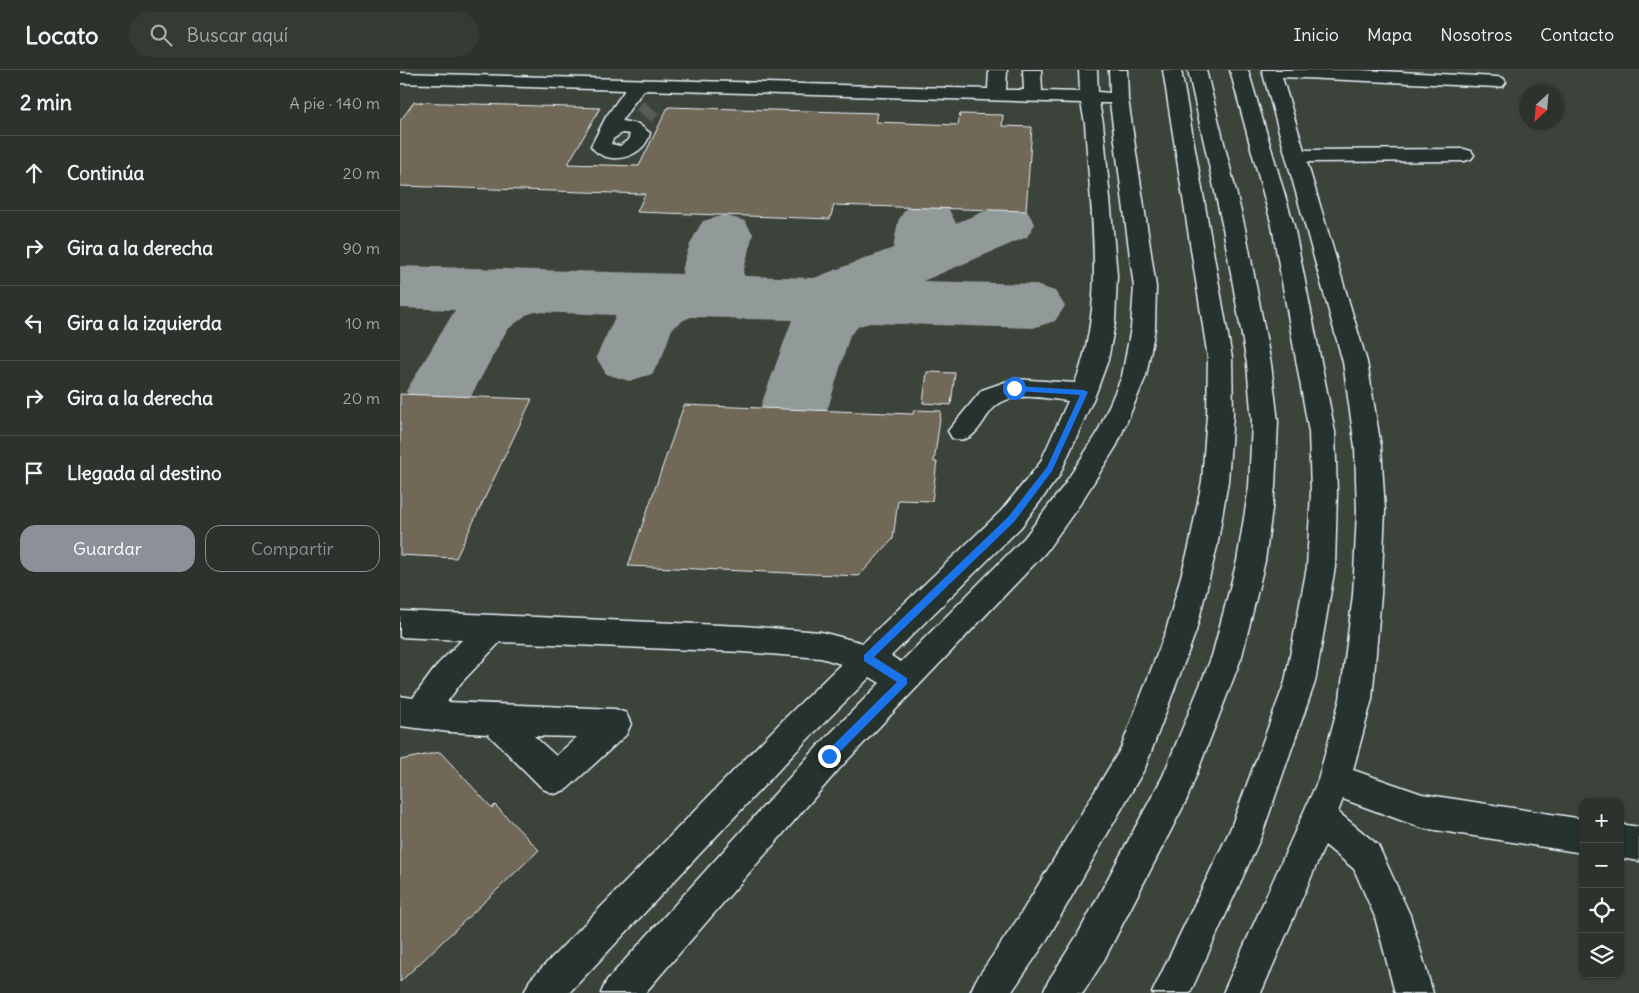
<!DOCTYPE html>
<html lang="es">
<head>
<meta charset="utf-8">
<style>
	body { margin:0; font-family:Delius,sans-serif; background:#353a34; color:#f1f3f6 }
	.controls { position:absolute; right:15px; bottom:15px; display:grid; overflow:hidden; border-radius:10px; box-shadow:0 1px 4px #0004 }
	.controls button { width:45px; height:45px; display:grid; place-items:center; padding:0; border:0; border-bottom:1px solid #484d48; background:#2d322c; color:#f1f3f6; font:25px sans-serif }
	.compass { position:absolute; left:1119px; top:15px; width:45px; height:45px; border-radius:50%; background:#2d322c; box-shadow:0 1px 4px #0004; rotate:206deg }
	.stop { position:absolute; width:15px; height:15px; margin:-11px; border:4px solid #1a73e8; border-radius:50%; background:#fff }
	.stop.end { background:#1a73e8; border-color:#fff; box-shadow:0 1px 5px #0008 }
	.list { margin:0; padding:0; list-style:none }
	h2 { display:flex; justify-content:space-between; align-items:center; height:65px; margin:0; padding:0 20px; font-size:21px }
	h2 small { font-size:16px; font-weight:400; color:#a7aaa9 }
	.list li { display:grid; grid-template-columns:32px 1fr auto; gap:15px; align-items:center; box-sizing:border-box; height:75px; padding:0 20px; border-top:1px solid #484d48 }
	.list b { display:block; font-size:19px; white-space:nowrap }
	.list em { font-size:16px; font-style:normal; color:#a7aaa9 }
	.actions { display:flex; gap:10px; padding:15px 20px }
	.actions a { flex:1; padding:11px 0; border:1px solid #8c9099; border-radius:15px; text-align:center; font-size:18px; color:#8c9099 }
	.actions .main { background:#8c9099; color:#fff }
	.icon { flex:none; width:28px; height:28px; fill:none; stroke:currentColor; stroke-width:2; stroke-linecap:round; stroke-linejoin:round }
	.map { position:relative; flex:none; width:1239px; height:923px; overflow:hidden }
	header { display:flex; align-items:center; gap:30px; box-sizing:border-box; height:70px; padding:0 25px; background:#2d322c; border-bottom:1px solid #484d48 }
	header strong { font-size:24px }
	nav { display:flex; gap:28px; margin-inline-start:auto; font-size:18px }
	.search { width:350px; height:45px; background:#353a34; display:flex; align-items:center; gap:12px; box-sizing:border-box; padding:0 18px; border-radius:28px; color:#a7aaa9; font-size:19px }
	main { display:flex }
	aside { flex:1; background:#2d322c }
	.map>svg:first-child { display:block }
</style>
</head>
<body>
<header>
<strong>Locato</strong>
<div class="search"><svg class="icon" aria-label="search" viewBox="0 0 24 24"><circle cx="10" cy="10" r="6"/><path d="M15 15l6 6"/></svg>Buscar aquí</div>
<nav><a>Inicio</a><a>Mapa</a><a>Nosotros</a><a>Contacto</a></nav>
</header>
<main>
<aside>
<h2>2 min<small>A pie · 140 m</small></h2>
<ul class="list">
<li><svg class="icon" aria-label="ahead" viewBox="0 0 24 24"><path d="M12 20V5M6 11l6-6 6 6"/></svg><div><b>Continúa</b></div><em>20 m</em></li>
<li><svg class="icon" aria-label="right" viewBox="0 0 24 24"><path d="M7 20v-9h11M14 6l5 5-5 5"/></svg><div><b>Gira a la derecha</b></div><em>90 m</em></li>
<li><svg class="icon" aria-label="left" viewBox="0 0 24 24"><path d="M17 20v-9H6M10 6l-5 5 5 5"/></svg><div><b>Gira a la izquierda</b></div><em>10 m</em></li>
<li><svg class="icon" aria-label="right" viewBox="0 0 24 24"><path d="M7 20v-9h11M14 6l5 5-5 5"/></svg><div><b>Gira a la derecha</b></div><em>20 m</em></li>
<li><svg class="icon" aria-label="arrive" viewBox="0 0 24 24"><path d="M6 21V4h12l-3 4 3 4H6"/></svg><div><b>Llegada al destino</b></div></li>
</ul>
<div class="actions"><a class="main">Guardar</a><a>Compartir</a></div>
</aside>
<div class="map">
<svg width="1239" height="923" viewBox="0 0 1239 923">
	<rect width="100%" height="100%" fill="#3c433a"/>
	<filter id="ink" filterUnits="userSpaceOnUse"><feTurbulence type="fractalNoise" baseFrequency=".02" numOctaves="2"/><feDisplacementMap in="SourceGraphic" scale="10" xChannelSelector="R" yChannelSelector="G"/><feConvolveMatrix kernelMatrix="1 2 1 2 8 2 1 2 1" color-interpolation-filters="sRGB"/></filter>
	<g filter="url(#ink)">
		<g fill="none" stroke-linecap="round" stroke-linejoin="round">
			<!-- taxiway -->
			<path fill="#929a99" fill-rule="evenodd" d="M527,133l21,5 8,15 29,-12 21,-5 21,5 8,13 -8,13 -104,44 110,3 22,7 10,15 -10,15 -22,7 -163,-5 -11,3 -9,9 -21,70 -10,18 -24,8 -24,-8 -10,-18 31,-85 -47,-1 -6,1 -8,-2 -40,-1 -7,3 -12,9 -10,28 -10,17 -23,7 -23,-7 -10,-17 20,-42 -81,-3 -9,3 -19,15 -43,79 -24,7 -24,-7 -10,-18 49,-81 -55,-2v-42l282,8c2,-19 11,-38 21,-53l21,-6 21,6 8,13 -10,39 2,3 69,2 79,-30 5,-27 8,-13z"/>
		</g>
		<!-- building -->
		<path fill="#716759" stroke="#e8f1f8" d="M14,32l186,6 -32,56 71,2 29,-59 210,6 -2,9 82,3 2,-11 43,1 -1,11 30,1 -6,84 -192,-6 -4,14 -193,-7 8,-18 -245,-8v-65z
			M527,302l28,1 -4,32 -28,-2z
			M0,324l132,5 -76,159 -56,-3z
			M284,335l229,9 1,-4 27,1 -7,51h3l-5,39 -34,-1 -5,39 -34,37 -231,-10z
			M40,682l52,56 3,-3 44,45 -139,132v-222z"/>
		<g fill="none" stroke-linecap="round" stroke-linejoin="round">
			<!-- minor-tunnel -->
			<path stroke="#565d56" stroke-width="20" stroke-dasharray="20 10" stroke-linecap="butt" d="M244,46l7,-9"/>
			<defs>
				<path id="minor" d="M589,0h18l-1,20h18l-1,-20h18l1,21 38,1 -1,-22h18l1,22 12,1 -1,-23h18l1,29 28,188 -1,41 -9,48 -29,69 -37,59 -35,49 -205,215 -195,225h-44l6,-13 211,-234 62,-63 -10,-6 -63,63 -238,253h-45l6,-13 255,-262 56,-54 -20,-6 -78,-6 -243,-10 -40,42 -13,18 168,7 11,4 5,11 -5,11 -59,54 -12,5 -12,-5 -55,-55 -38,-2 -50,-6v-30l13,2 25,-34 24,-24 -62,-3v-26l343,15 78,6 42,11 138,-132 39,-48 28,-62c-20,-2 -47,-9 -66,1 -20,9 -22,45 -50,36l-4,-7 34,-41 32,-11 61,4c32,-83 15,-173 10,-260l-4,-20 -437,-13 -11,14 -11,17 16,3 12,9c-5,25 -44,35 -59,13l15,-29 19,-27 -225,-7v-10l588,16zM699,33h11l24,184 -3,41 -9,48 -25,58 -35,54 -37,49 -124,125 -10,-6 130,-129 38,-51 37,-83 12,-33 7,-37 2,-48 -14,-152zM222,63l8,1 -2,6 -8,6 -9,-2 2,-5zM134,666l43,1 -21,19z
					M763,0h18l51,288 1,57 -5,66 -11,66 -21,84 -51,137 -100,175 -34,50h-41l6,-13 43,-63 102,-169 45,-117 23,-84 13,-66 5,-66 1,-57z
					M862,0h99l136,7 6,1 3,4 -3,4 -6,1 -215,-10 22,73 160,-1 7,2 3,4 -3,4 -7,2 -157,1 60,200 14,85 4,64 -4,84 -9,104 -19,71 69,24 161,25v34l-161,-25 -79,-29 -5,13 40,33 32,70 23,78h-38l-20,-76 -21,-48 -29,-24 -64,148h-38l95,-213 22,-81 13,-104 4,-84 -2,-64 -12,-85z
					M1220,754l19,3v34l-19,-3z"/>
				<path id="major" d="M788,0h18l39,158 26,136 7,58 -3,65 -10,74 -23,95 -55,143 -83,161 -21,33h-40l6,-13 29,-46 85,-158 49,-120 25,-95 12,-74 3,-65 -5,-58 -24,-136z
					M830,0h18l46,156 41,206 2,60 -2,75 -20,115 -54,155 -71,156h-38l78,-163 55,-148 22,-115 4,-75 -2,-60 -37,-206z"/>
			</defs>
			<!-- minor casing -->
			<use href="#minor" stroke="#e8f1f8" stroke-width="3"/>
			<!-- major casing -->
			<use href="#major" stroke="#e8f1f8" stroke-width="3"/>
			<!-- minor -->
			<use href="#minor" fill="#26332d" fill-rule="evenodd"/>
			<!-- major -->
			<use href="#major" fill="#26332d" fill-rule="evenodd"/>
		</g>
	</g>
	<!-- route -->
	<path fill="#1a73e8" d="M614,316l70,4 4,2 -36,79 -38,51 -140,135 33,21v6l-75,76h-7v-7l72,-71 -33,-21v-6l144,-138 39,-50 33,-72 -66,-4 -3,-3z"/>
</svg>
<div class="controls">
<button>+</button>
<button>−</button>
<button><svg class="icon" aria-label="locate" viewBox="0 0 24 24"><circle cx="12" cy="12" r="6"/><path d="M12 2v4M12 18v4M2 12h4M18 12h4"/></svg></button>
<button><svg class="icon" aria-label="layers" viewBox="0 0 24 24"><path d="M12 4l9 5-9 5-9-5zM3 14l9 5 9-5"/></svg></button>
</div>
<svg class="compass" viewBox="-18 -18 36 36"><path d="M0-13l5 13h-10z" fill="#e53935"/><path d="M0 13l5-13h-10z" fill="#a7aaa9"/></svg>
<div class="stop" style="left:614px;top:318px"></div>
<div class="stop end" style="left:429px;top:686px"></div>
</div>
</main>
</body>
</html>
